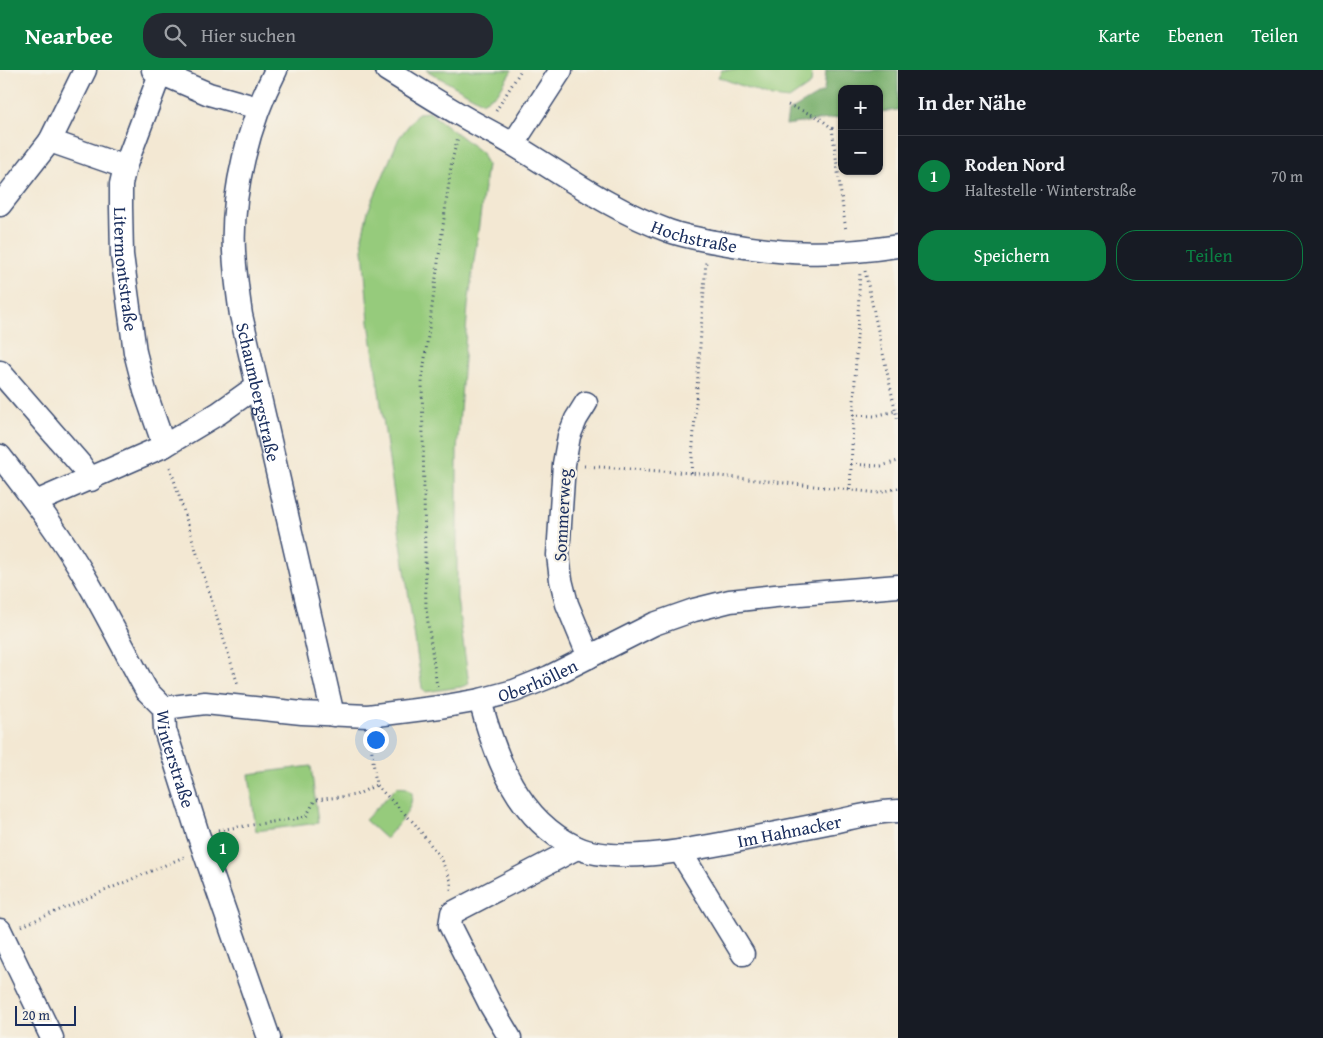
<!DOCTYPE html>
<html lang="de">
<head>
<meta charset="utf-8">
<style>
	body { margin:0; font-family:"Gentium Book Plus",serif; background:#242831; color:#f1f3f6 }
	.controls { position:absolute; right:15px; top:15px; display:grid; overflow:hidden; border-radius:10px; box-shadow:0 1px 4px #0004 }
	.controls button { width:45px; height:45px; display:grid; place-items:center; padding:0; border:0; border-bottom:1px solid #363941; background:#171b24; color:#f1f3f6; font:25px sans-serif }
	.scale { position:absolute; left:15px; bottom:12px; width:61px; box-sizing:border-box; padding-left:5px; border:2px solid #1b2f5e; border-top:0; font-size:14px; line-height:18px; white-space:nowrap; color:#1b2f5e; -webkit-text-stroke:4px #f7f3e8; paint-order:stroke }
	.you { position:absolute; left:375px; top:669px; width:18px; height:18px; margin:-12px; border:4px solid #fff; border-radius:50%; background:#1a73e8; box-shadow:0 0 0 8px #1a73e833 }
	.badge { display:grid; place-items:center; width:32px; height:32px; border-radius:50%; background:#0b8043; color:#fff; font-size:16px; font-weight:700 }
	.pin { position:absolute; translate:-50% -41px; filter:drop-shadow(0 1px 2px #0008) }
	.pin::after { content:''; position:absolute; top:26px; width:18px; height:15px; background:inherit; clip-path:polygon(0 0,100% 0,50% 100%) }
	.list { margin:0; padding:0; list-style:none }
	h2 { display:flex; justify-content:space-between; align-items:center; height:65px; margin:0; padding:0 20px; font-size:21px }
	h2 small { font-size:16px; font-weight:400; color:#9ea1a6 }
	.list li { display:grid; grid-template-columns:32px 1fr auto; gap:15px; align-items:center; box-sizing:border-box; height:80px; padding:0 20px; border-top:1px solid #363941 }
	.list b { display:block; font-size:19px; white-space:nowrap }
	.list p { margin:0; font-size:16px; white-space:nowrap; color:#9ea1a6 }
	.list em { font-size:16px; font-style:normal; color:#9ea1a6 }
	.actions { display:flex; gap:10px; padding:15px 20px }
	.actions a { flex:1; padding:11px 0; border:1px solid #0b8043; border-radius:20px; text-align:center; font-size:18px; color:#0b8043 }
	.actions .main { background:#0b8043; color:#fff }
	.icon { flex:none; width:28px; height:28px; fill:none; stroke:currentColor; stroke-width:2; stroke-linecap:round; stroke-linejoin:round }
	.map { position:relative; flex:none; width:898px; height:968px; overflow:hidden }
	header { display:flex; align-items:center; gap:30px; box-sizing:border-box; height:70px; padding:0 25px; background:#0b8043; color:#fff }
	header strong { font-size:24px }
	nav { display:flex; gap:28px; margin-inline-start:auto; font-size:18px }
	.search { width:350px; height:45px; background:#242831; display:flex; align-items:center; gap:12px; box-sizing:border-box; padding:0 18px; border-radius:20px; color:#9ea1a6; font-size:19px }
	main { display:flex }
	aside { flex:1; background:#171b24 }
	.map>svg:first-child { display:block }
</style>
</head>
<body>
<header>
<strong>Nearbee</strong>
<div class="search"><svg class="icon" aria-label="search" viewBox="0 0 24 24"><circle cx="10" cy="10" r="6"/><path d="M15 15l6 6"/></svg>Hier suchen</div>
<nav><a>Karte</a><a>Ebenen</a><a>Teilen</a></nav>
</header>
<main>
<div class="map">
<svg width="898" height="968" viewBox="0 0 898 968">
	<rect width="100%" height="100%" fill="#f7f3e8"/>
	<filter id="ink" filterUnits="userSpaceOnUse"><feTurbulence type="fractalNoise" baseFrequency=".02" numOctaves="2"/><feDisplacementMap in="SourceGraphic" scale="10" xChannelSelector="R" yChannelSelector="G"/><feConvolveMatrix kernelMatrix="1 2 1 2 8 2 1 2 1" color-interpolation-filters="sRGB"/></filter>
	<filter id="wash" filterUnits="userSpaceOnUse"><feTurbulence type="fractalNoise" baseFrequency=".0096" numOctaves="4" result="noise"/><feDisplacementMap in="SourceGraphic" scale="20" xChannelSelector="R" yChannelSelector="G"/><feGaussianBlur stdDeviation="1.12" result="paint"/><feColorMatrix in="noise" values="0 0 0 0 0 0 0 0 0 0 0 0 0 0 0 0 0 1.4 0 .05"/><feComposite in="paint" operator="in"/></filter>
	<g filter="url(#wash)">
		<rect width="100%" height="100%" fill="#f3e8d3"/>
		<!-- green -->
		<path fill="#96cb7c" stroke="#587d6d" d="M426,0h86l-14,23 -16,9z
			M722,0h90l-1,14 -22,15 -17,-2 -54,-20z
			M429,42l53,41 5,12 -19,141 -11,144v149l12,85 -8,3 -36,5 -3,-4 -53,-366 -7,-85 6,-26 31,-73 19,-25z
			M311,696l7,57 -62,8 -7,-57z
			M397,717l10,1 5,5c1,19 -15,31 -26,46l-21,-19z"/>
		<!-- forest -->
		<path fill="#78af6c" stroke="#4a6f65" d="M826,0h72v40l-19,2v-23h-37v28l-56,8 2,-13 36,-21z"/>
	</g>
	<g filter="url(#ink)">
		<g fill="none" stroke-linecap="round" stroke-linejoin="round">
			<defs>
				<g id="minor">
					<path d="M153,0l56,24 49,14"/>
					<path id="s1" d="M276,0c-27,52 -45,123 -42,181 1,22 4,43 7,64l92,400"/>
					<path id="s2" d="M387,0c26,16 51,32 77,47 17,10 34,18 50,28 51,31 99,66 155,86 17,6 35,9 52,12 63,12 113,13 177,3"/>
					<path id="s3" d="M160,4l-35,93 -4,17v23l1,48 13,97 10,39 19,55"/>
					<path d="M50,71l75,26"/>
					<path d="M513,74l48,-74"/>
					<path d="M0,135l50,-64 35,-71"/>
					<path d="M0,302l80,92 11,16"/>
					<path d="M586,333l-10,16 -7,17 -5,28 -6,91 3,25 6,24 22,53"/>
					<path id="s4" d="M0,386c32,41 63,82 89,128 19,33 36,67 54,100l4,7 17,17 1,22 33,104 71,204"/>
					<path d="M36,432l128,-56 55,-33 38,-27"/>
					<path id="s5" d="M480,630c15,57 38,120 96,147 40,19 123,1 165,-7 29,-6 57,-11 86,-17 23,-4 47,-12 71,-12"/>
					<path id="s6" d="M164,638l41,-5 97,10 66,3 72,-9 40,-7 34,-9 35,-14 105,-53 40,-14 36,-9 45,-5 123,-10"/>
					<path d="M680,781l63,103"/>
					<path d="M0,860l52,108"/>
					<path d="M510,968l-19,-32 -41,-81 2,-12 125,-65"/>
				</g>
			</defs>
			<!-- minor casing -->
			<use href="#minor" stroke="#3b4b70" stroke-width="25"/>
			<!-- path -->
			<path stroke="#3b4b70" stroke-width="3" stroke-dasharray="1 4" stroke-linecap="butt" d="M788,35l30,12 14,11 14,103
				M496,41l25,-41
				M865,201l33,151
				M853,345l21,1 22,-5
				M851,394l30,2 17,-5
				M584,396l107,7 188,20 19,-5
				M170,397l68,218
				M691,403l15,-212
				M850,420l10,-219
				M437,617l-11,-79 -4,-228 30,-220 6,-23
				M370,666l6,49 39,39 25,33 11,24v9
				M218,760l88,-13 9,-17 41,-5 20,-10
				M22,856l162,-69"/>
			<!-- minor -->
			<use href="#minor" stroke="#fff" stroke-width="22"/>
		</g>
	</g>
	<g text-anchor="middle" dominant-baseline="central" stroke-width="4.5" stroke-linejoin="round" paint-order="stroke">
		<!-- street labels -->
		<g font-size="18" fill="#1b2f5e" stroke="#f7f3e8">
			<text stroke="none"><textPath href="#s2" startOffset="351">Hochstraße</textPath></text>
			<text stroke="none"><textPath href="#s3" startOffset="202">Litermontstraße</textPath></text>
			<text stroke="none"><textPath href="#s1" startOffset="331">Schaumbergstraße</textPath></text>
			<text transform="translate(562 445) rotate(-87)">Sommerweg</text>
			<text stroke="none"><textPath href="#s6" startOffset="379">Oberhöllen</textPath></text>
			<text stroke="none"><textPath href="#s4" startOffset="354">Winterstraße</textPath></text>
			<text stroke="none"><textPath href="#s5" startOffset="398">Im Hahnacker</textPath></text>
		</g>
	</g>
</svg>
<div class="controls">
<button>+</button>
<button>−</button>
</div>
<div class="scale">20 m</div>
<div class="you"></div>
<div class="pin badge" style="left:223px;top:803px">1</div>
</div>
<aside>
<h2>In der Nähe<small></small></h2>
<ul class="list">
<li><span class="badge">1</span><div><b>Roden Nord</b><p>Haltestelle · Winterstraße</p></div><em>70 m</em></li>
</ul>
<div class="actions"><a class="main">Speichern</a><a>Teilen</a></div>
</aside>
</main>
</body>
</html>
